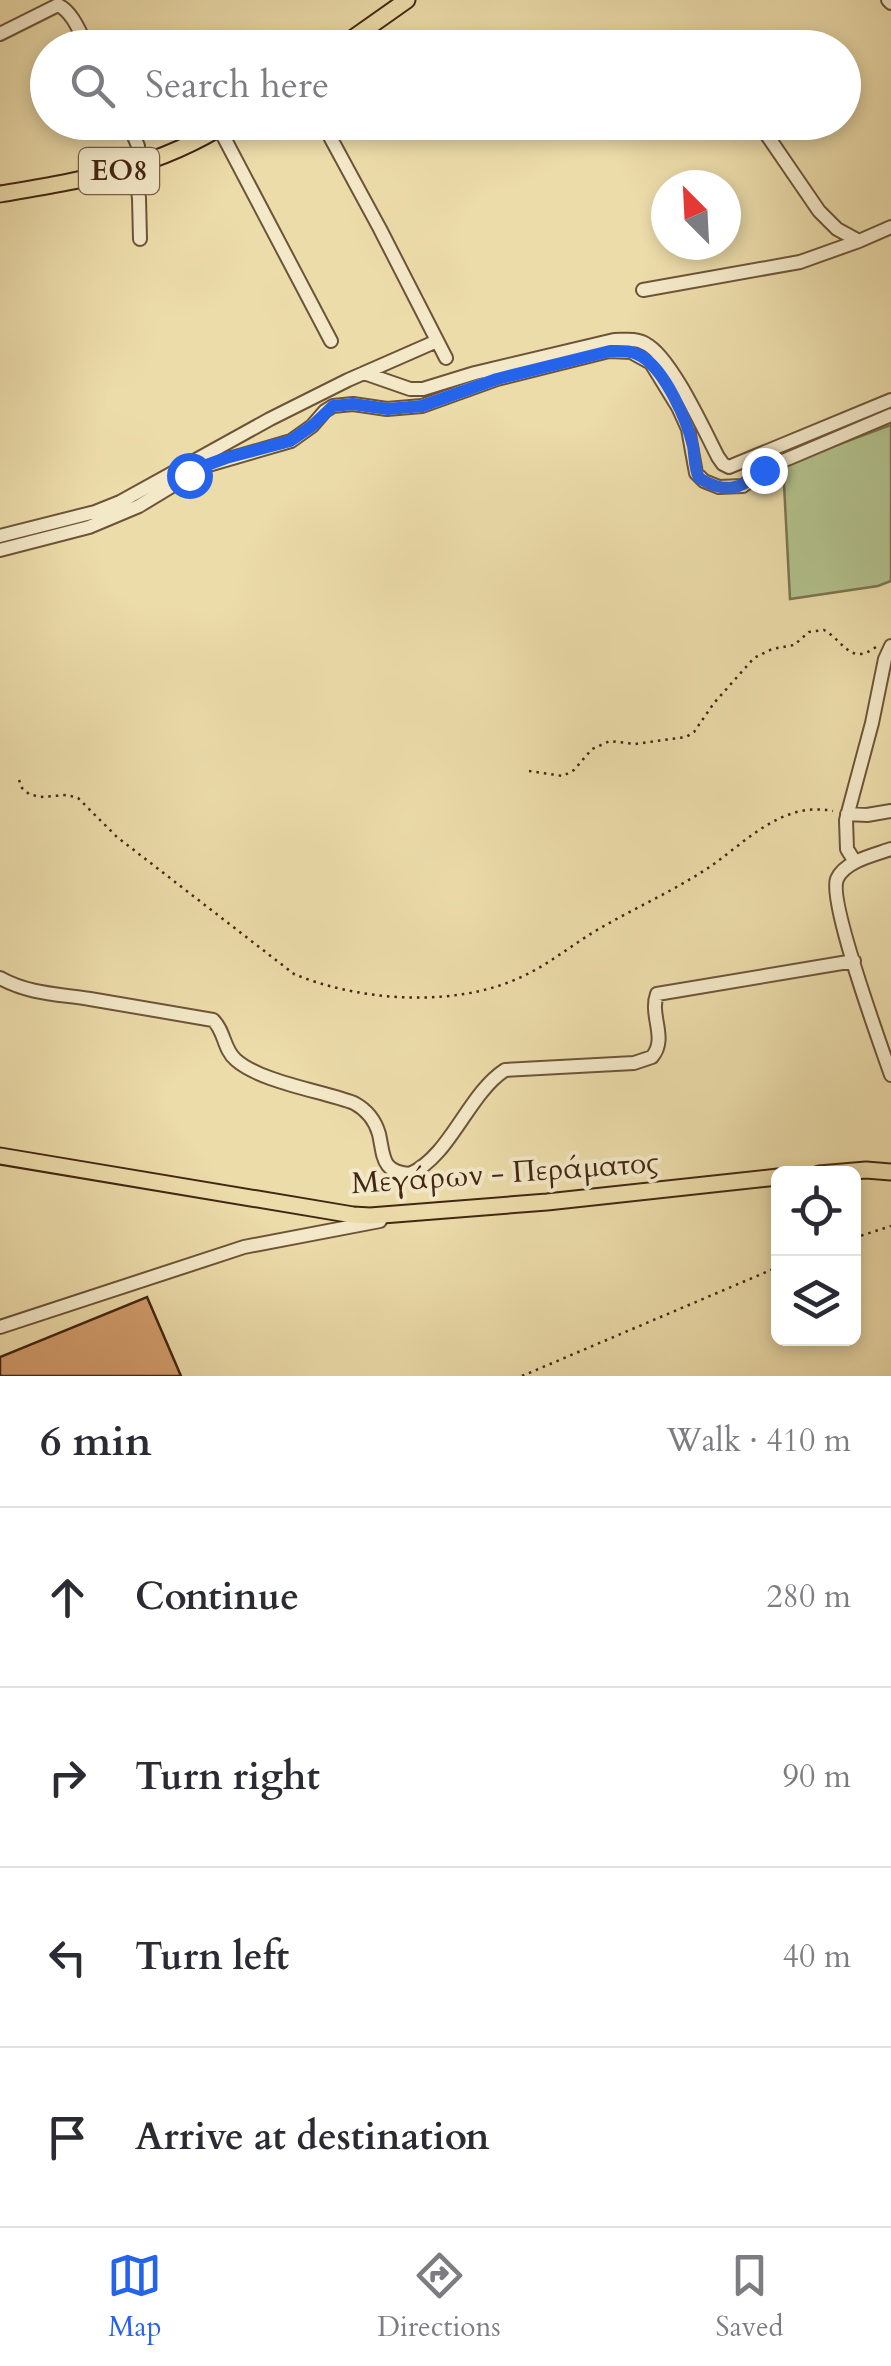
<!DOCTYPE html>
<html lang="en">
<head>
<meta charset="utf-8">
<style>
	body { margin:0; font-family:Cardo,serif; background:#f7f7f7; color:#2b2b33 }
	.controls { position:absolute; right:30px; bottom:30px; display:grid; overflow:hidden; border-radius:15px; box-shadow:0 5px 15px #0003 }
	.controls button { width:90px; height:90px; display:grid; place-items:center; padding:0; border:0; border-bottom:2px solid #e1e1e2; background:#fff; color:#2b2b33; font:50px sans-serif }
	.compass { position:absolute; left:651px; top:170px; width:90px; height:90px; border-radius:50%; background:#fff; box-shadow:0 5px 15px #0003; rotate:336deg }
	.stop { position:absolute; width:30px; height:30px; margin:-22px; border:8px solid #2563eb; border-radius:50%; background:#fff }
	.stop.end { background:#2563eb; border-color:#fff; box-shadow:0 2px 10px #0008 }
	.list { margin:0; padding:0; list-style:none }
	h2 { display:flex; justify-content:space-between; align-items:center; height:130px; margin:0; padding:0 40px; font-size:42px }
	h2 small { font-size:32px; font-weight:400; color:#7c7c81 }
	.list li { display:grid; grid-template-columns:65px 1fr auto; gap:30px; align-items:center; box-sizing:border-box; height:180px; padding:0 40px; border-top:2px solid #e1e1e2 }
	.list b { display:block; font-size:38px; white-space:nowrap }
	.list em { font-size:32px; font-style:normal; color:#7c7c81 }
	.icon { flex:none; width:55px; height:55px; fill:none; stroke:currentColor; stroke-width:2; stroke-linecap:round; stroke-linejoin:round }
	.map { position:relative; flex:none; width:891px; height:1376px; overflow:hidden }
	.search { position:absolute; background:#fff; box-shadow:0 5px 15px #0003; left:30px; right:30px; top:30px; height:110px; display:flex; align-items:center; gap:25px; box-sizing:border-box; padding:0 35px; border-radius:55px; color:#7c7c81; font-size:38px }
	.sheet { height:850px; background:#fff }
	nav { display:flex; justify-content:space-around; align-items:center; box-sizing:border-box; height:140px; border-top:2px solid #e1e1e2; background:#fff; font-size:28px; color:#7c7c81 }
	nav a { display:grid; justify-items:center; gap:5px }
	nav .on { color:#2563eb }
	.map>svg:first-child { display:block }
</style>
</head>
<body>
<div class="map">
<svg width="891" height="1376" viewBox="0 0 891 1376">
	<rect width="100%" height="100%" fill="#ecdcaa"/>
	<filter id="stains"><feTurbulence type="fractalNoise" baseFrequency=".002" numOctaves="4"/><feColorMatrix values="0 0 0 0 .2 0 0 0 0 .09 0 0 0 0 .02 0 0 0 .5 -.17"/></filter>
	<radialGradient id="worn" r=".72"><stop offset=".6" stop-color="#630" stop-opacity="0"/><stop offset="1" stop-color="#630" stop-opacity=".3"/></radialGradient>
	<!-- green -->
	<path fill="#b2c28d" stroke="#7a7450" stroke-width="2.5" d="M891,425v156l-13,5 -88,13 -7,-134z"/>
	<!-- building -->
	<path fill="#d39e6e" stroke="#432613" stroke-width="2.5" d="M147,1297l34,79h-181v-19z"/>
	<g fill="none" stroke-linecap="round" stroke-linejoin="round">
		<defs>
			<path id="minor" d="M888,0l3,3
				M0,34l58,-29c15,7 22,28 30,43
				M128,122l10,24 -4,21 5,31 1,41
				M322,122l58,107 66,129
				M758,122l61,89 18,18 22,12 32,-14
				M219,128l112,213
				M643,290l157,-28 59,-21
				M364,373l46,16h13l52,-16 139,-33c11,0 22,-2 32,4 25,13 58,86 72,113l5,7 6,3 162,-67
				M0,536l95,-24 25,-10 150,-83 78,-39 89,-39
				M0,550l89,-23 50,-21 66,-40 86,-25 21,-15 13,-15 8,-5 20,-2 34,5 35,-3 75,-27 112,-28 22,1 20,11 27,44 10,22 8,44 8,8 15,6 24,-1 21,-16 21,-10 106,-45
				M847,814l20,1 24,-4
				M891,849c-17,6 -46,12 -54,30 -9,22 44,167 54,196
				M855,862l-8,-13 -1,-29 26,-97 13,-64 6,-13
				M0,978c29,16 58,16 90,21 41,7 82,14 123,21 12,11 10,29 23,40 25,22 86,31 118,43 13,7 21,17 25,31 5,22 2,38 31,40 41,-19 58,-80 95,-104l129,-7 18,-6c16,-19 -3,-41 5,-63l197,-33
				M0,1327l244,-80 136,-26"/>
			<path id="major" d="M339,48l68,-48
				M0,194c83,-14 156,-25 229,-72
				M0,1156l353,59 17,1 177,-14 231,-25
				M819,1174l47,-4 25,2"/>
		</defs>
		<!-- minor casing -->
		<use href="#minor" stroke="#6d5439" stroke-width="16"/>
		<!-- major casing -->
		<use href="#major" stroke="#432613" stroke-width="19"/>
		<!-- path -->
		<path stroke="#432613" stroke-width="2.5" stroke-dasharray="2.5 5" stroke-linecap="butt" d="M529,771l34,5 11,-6 18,-21 18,-8 25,3 51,-7 8,-5 20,-29 40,-45 18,-9 22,-4 15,-13 15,-2c21,12 26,36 52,17
			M19,780l3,8 7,6 11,3 27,-2 11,3 39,39 177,137c65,27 159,34 225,4 30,-13 56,-36 85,-52 35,-20 73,-37 107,-60 37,-26 72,-65 122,-55
			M854,1238l37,-12
			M522,1376l256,-109"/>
		<!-- minor -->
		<use href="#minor" stroke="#f3e8c8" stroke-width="12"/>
		<!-- major -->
		<use href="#major" stroke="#ecdcaa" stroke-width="15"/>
	</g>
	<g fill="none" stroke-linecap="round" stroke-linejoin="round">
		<!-- route -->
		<path stroke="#2563eb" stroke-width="12" d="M189,475l15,-9 22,-8 64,-17 22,-15 21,-20 20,-2 35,5 34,-3 75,-27 113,-28c11,0 21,-1 31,5 24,14 46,64 52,90 2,11 1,21 6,32 26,16 42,12 65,-8"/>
	</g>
	<g text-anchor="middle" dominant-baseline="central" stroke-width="8" stroke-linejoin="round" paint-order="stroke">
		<!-- shield labels -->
		<rect fill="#f3e8c8" stroke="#786049" stroke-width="2.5" x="79" y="148" width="80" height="46" rx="8"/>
		<g font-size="28" font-weight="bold" fill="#432613">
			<text x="119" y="171">ΕΟ8</text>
		</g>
		<!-- street labels -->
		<g font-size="30" fill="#432613" stroke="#f3e8c8">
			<text transform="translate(505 1173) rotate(-4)">Μεγάρων - Περάματος</text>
		</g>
	</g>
	<rect width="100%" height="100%" filter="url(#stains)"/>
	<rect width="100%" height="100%" fill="url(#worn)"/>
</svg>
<div class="controls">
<button><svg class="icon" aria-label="locate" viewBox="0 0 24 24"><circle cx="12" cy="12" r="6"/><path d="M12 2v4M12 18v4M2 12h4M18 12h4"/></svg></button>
<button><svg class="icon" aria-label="layers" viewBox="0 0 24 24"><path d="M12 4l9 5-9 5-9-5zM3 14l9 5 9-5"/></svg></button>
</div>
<svg class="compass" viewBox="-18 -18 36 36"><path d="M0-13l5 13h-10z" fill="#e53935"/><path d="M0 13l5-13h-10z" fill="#7c7c81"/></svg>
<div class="stop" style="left:189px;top:475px"></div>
<div class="stop end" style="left:764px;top:470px"></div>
<div class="search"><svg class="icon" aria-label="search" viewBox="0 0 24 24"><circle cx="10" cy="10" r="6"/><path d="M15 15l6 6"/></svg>Search here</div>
</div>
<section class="sheet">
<h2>6 min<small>Walk · 410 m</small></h2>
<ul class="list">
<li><svg class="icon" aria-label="ahead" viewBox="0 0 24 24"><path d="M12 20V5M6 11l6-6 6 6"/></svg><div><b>Continue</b></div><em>280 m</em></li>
<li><svg class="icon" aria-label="right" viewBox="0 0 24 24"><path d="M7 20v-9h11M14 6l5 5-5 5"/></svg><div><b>Turn right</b></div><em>90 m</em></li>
<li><svg class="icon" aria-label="left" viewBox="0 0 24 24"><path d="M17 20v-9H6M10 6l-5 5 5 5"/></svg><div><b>Turn left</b></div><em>40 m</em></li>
<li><svg class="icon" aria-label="arrive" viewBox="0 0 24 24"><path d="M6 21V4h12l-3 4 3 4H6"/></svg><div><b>Arrive at destination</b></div></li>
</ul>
</section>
<nav>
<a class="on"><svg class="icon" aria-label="map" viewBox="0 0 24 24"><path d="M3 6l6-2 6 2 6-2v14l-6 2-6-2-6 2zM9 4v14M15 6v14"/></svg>Map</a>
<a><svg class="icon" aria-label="directions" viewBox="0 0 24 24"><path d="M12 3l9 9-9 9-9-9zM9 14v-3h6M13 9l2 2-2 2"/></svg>Directions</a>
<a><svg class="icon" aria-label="saved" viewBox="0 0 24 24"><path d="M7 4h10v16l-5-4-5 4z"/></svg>Saved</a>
</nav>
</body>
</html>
